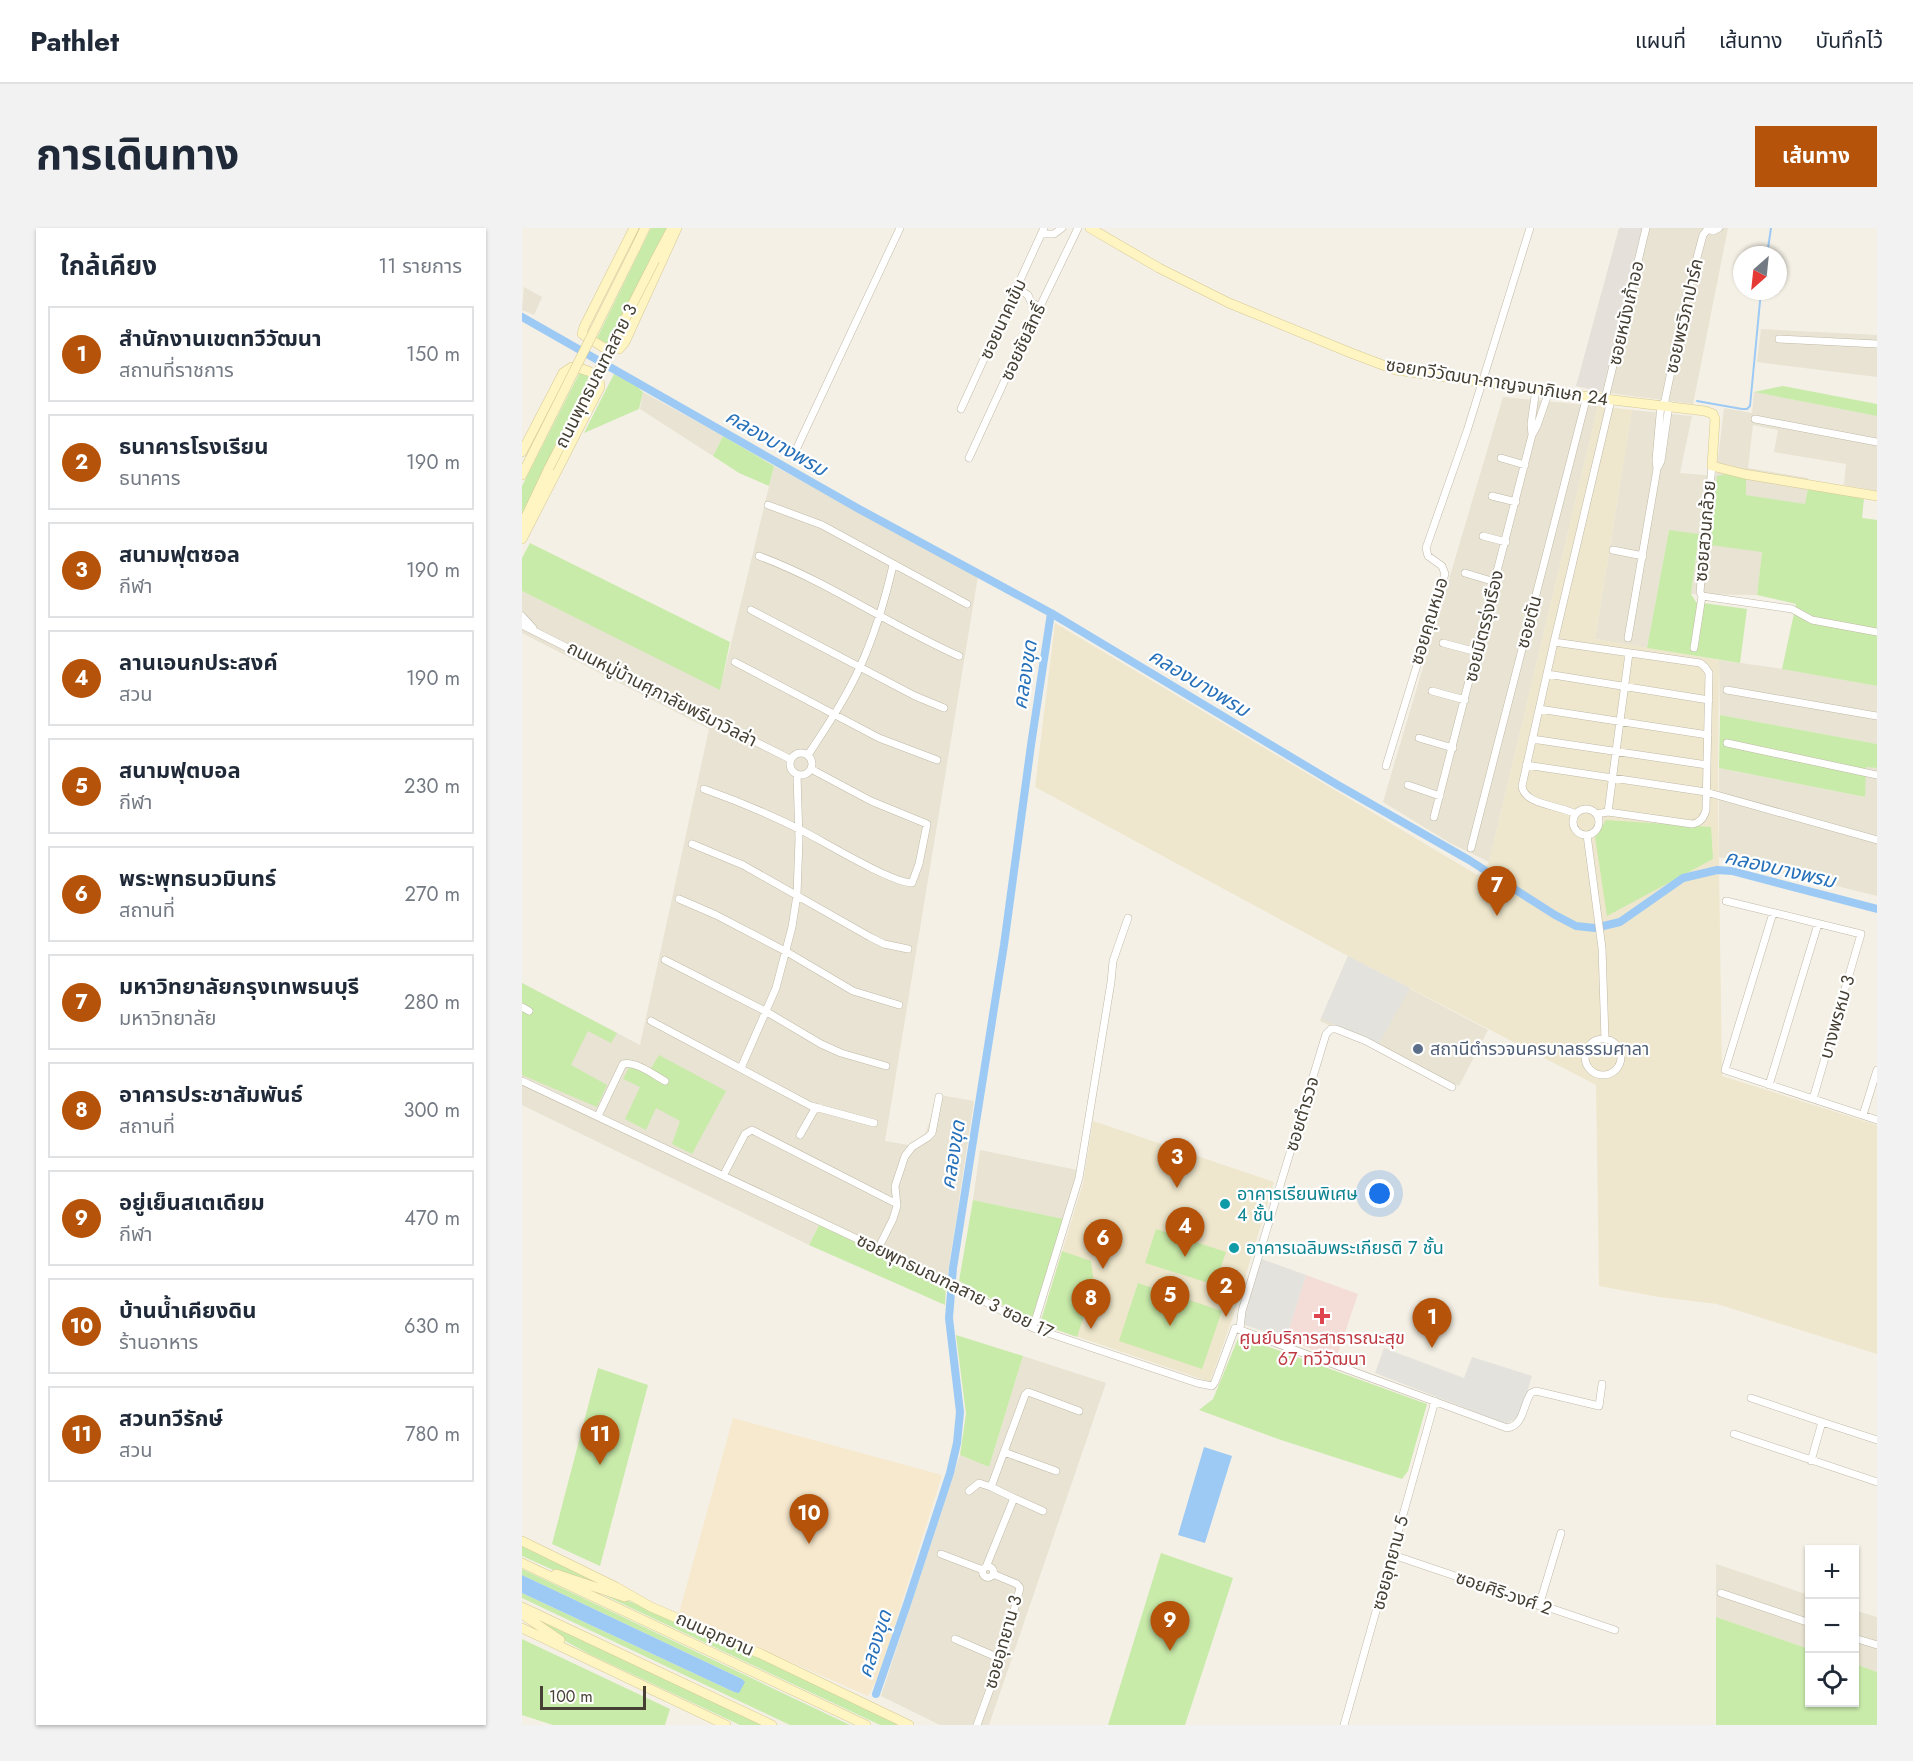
<!DOCTYPE html>
<html lang="th">
<head>
<meta charset="utf-8">
<style>
	body { margin:0; font-family:Jost,"Noto Sans Thai",sans-serif; background:#f2f2f3; color:#1f2937 }
	.controls { position:absolute; right:18px; bottom:18px; display:grid; overflow:hidden; border-radius:0px; box-shadow:0 2px 4px #0004 }
	.controls button { width:54px; height:54px; display:grid; place-items:center; padding:0; border:0; border-bottom:2px solid #e0e1e3; background:#fff; color:#1f2937; font:30px sans-serif }
	.compass { position:absolute; left:1211px; top:18px; width:54px; height:54px; border-radius:50%; background:#fff; box-shadow:0 2px 4px #0004; rotate:207deg }
	.scale { position:absolute; left:18px; bottom:15px; width:106px; box-sizing:border-box; padding-left:6px; border:3px solid #464034; border-top:0; font-size:16px; line-height:21px; white-space:nowrap; color:#464034; -webkit-text-stroke:4px #fff; paint-order:stroke }
	.you { position:absolute; left:858px; top:966px; width:21px; height:21px; margin:-15px; border:4px solid #fff; border-radius:50%; background:#1a73e8; box-shadow:0 0 0 9px #1a73e833 }
	.badge { display:grid; place-items:center; width:39px; height:39px; border-radius:50%; background:#b45309; color:#fff; font-size:20px; font-weight:700 }
	.pin { position:absolute; translate:-50% -50px; filter:drop-shadow(0 2px 3px #0008) }
	.pin::after { content:''; position:absolute; top:32px; width:21px; height:18px; background:inherit; clip-path:polygon(0 0,100% 0,50% 100%) }
	.list { margin:0; padding:0; list-style:none }
	h2 { display:flex; justify-content:space-between; align-items:center; height:78px; margin:0; padding:0 24px; font-size:26px }
	h2 small { font-size:20px; font-weight:400; color:#747a83 }
	.list li { display:grid; grid-template-columns:39px 1fr auto; gap:18px; align-items:center; box-sizing:border-box; height:96px; margin:0 12px 12px; padding:0 12px; border:2px solid #e0e1e3; border-radius:0px }
	.list b { display:block; font-size:22px; white-space:nowrap }
	.list p { margin:0; font-size:20px; white-space:nowrap; color:#747a83 }
	.list em { font-size:20px; font-style:normal; color:#747a83 }
	.icon { flex:none; width:33px; height:33px; fill:none; stroke:currentColor; stroke-width:2; stroke-linecap:round; stroke-linejoin:round }
	.map { position:relative; flex:none; width:1355px; height:1497px; overflow:hidden; border-radius:0px }
	header { display:flex; align-items:center; gap:36px; box-sizing:border-box; height:84px; padding:0 30px; background:#fff; border-bottom:2px solid #e0e1e3 }
	header strong { font-size:28px }
	nav { display:flex; gap:33px; margin-inline-start:auto; font-size:21px }
	.intro { display:flex; align-items:center; justify-content:space-between; box-sizing:border-box; height:144px; padding:0 36px }
	h1 { margin:0; font-size:42px }
	.button { padding:15px 27px; border-radius:0px; background:#b45309; color:#fff; font-size:21px; font-weight:700 }
	main { display:flex; gap:36px; padding:0 36px }
	aside { flex:1; background:#fff; border-radius:0px; box-shadow:0 2px 4px #0004 }
	.map>svg:first-child { display:block }
</style>
</head>
<body>
<header>
<strong>Pathlet</strong>
<nav><a>แผนที่</a><a>เส้นทาง</a><a>บันทึกไว้</a></nav>
</header>
<div class="intro"><h1>การเดินทาง</h1><a class="button">เส้นทาง</a></div>
<main>
<aside>
<h2>ใกล้เคียง<small>11 รายการ</small></h2>
<ul class="list">
<li><span class="badge">1</span><div><b>สำนักงานเขตทวีวัฒนา</b><p>สถานที่ราชการ</p></div><em>150 m</em></li>
<li><span class="badge">2</span><div><b>ธนาคารโรงเรียน</b><p>ธนาคาร</p></div><em>190 m</em></li>
<li><span class="badge">3</span><div><b>สนามฟุตซอล</b><p>กีฬา</p></div><em>190 m</em></li>
<li><span class="badge">4</span><div><b>ลานเอนกประสงค์</b><p>สวน</p></div><em>190 m</em></li>
<li><span class="badge">5</span><div><b>สนามฟุตบอล</b><p>กีฬา</p></div><em>230 m</em></li>
<li><span class="badge">6</span><div><b>พระพุทธนวมินทร์</b><p>สถานที่</p></div><em>270 m</em></li>
<li><span class="badge">7</span><div><b>มหาวิทยาลัยกรุงเทพธนบุรี</b><p>มหาวิทยาลัย</p></div><em>280 m</em></li>
<li><span class="badge">8</span><div><b>อาคารประชาสัมพันธ์</b><p>สถานที่</p></div><em>300 m</em></li>
<li><span class="badge">9</span><div><b>อยู่เย็นสเตเดียม</b><p>กีฬา</p></div><em>470 m</em></li>
<li><span class="badge">10</span><div><b>บ้านน้ำเคียงดิน</b><p>ร้านอาหาร</p></div><em>630 m</em></li>
<li><span class="badge">11</span><div><b>สวนทวีรักษ์</b><p>สวน</p></div><em>780 m</em></li>
</ul>
</aside>
<div class="map">
<svg width="1355" height="1497" viewBox="0 0 1355 1497">
	<rect width="100%" height="100%" fill="#f4f0e5"/>
	<!-- residential -->
	<path fill="#e8e3d2" d="M1120,0h86l-35,176 -91,-12z
		M2,59l18,10 -8,18 -12,-5z
		M1239,101l116,6v42l-120,-15z
		M121,164l80,44 -10,20 -73,-47z
		M1232,164l123,24v75l-33,-6 2,-21 -72,-12 4,-22 -25,-5 -5,43 60,10 -2,27 -60,-10 -15,-22 31,79 -5,43 -66,-1 8,-59 -30,-5 -22,118 -52,-9 37,-229 60,6 -12,57 36,3 8,-68 28,5z
		M981,169l95,9 -109,456 -39,-19 -67,-41z
		M252,238l204,110 -93,565 35,6 20,-52 34,6 -28,185 -127,-61 -10,20 -287,-140v-122l118,62 69,-316 -187,-96v-42l198,98z
		M1197,432l64,9 94,17v58l-157,-29z
		M1344,538l11,2v128l-158,-39v-89l145,29z
		M826,728l140,74 -29,56 -139,-65z
		M458,922l97,20 -13,49 -91,-19z
		M501,1128l83,27 -117,342h-49l-59,-29 79,-241 29,12z
		M1194,1336l93,31v54l-93,-32z
		M1332,1382l23,7v55l-22,-8z"/>
	<!-- commercial -->
	<path fill="#f7e9ce" d="M211,1190l209,57 -63,201 -11,20 -189,-83z"/>
	<!-- industrial -->
	<path fill="#e5e1da" d="M1097,0h23l-40,164 -26,-6z"/>
	<!-- education -->
	<path fill="#eee7cd" d="M1076,178l34,4 -37,229 124,21 -1,134 4,282 155,49v229l-160,-50 -58,-7 -60,-11 -3,-201 -248,-129 -313,-169 20,-164 424,253 10,-14z
		M571,893l181,61 -40,132 -24,68 -170,-58 43,-141z"/>
	<!-- medical -->
	<path fill="#f5ddd7" d="M784,1047l52,19 -22,65 -50,-20z"/>
	<!-- green -->
	<path fill="#c9ebaa" d="M129,0h16l-59,116 -11,-6z
		M58,144l9,5 -67,137v-28z
		M92,146l19,9 10,9 -4,17 -55,24z
		M1261,158l94,18v12l-123,-24z
		M201,208l51,30 -5,20 -30,-13 -26,-17z
		M1209,245l15,6v16l59,9 3,-16 56,11 -2,19 15,2v166l-95,-17 14,-65 -39,-9 5,-43 -52,-7 7,-69z
		M1147,302l30,4 -8,60 5,8 51,7 -7,54 -93,-15z
		M8,315l200,99 -10,48 -198,-99v-33z
		M1198,487l157,29v24l-11,-1 -1,30 -146,-29z
		M1084,592l105,7 2,32 -106,57 -12,-79z
		M0,755l95,50 -6,10 -23,-12 -17,34 36,20 -10,22 -75,-32z
		M137,827l67,36 -34,63 -20,-10 8,-23 -24,-13 -10,22 -21,-11 15,-32 -17,-8 9,-17 18,8z
		M451,972l91,19 -33,102 -72,-40z
		M297,997l127,61 -1,19 -136,-60z
		M634,1001l70,23 -11,33 -70,-22z
		M540,1023l29,10 3,24 -17,52 -37,-13z
		M616,1055l84,28 -20,58 -83,-28z
		M434,1107l67,21 -34,111 -29,-12 6,-41z
		M717,1108l188,68 -19,67 -6,8 -124,-40 -79,-29 14,-11z
		M76,1140l50,17 -48,181 -48,-22z
		M0,1317l70,34v2l-32,-8 -38,-17z
		M639,1325l72,25 -48,147h-77z
		M0,1341l328,156h-60l-268,-127v-5l212,99 8,-13 -220,-104z
		M70,1359l37,14 62,28 38,14 173,82h-22l-289,-136z
		M1194,1389l93,32 1,53h44l1,-38 22,8v53h-161z
		M14,1390l226,107h-22l-151,-71 -22,-12 -32,-22z
		M0,1411l148,70 -5,16h-112l-31,-10z"/>
	<!-- parking -->
	<path fill="#e4e2dd" d="M826,728l62,32 -32,57 -57,-27z
		M737,1030l47,17 -20,64 -47,-16z
		M862,1120l80,30 8,-21 60,19 -12,40 -14,8 -131,-51z"/>
	<!-- water -->
	<path fill="#9ccaf5" d="M682,1219l28,9 -27,87 -27,-8z
		M0,1347l220,104 3,3 -6,11 -5,-1 -212,-99z"/>
	<g fill="none" stroke-linecap="round" stroke-linejoin="round">
		<!-- stream -->
		<path stroke="#9ccaf5" stroke-width="2" d="M1245,27l4,-27
			M1175,173l45,8h5l3,-3 11,-115"/>
		<!-- canal -->
		<path stroke="#9ccaf5" stroke-width="8" d="M0,89l337,192 192,104 285,171 133,76 86,55 21,11 19,2 25,-6 63,-44 34,-8 15,1 145,38
			M354,1466l31,-90 43,-131 7,-30 3,-31 -11,-94 4,-50 51,-323 27,-200 20,-132"/>
		<defs>
			<path id="street" d="M1185,0l6,3 6,-3
				M519,6h13l8,-6
				M494,60l12,7 3,7 9,5
				M1257,111l98,5
				M1083,171l41,-171
				M1142,177l23,-110 16,-60 5,-6
				M439,181l83,-181
				M1233,191l122,23
				M1010,207l-1,-11 5,-35
				M272,226l106,-226
				M447,230l47,-102 62,-128
				M979,230l24,7
				M1190,238l-12,126 2,4 90,13 20,11 65,12
				M1135,241l4,-8 8,-56
				M970,268l24,6
				M246,277l54,20 145,79
				M961,308l23,6
				M1091,322l30,6
				M237,328c70,26 132,70 200,100
				M943,345l30,9
				M229,382l164,86 29,12
				M0,388l11,12
				M0,397l268,134
				M1106,410l29,-169 -1,-9 5,-56
				M1032,414l146,21 5,4 4,6 -3,137c-2,8 -6,13 -14,14l-84,-12 -12,2
				M921,415l34,9
				M1172,420l8,-52
				M213,434l144,76 58,22
				M1025,446l162,26
				M1205,462l150,26
				M910,463l33,9
				M1017,481l169,26
				M897,510l34,10
				M1010,511l175,26
				M1205,515l150,32
				M268 536a11 11 0 1 1 22 0a11 11 0 1 1-22 0Z
				M286,527c19,-29 38,-57 52,-88 15,-33 25,-67 33,-102
				M1004,537l180,27 171,48
				M864,538l59,-192 -3,-8 -14,-10 -2,-8 41,-117 63,-203
				M886,557l32,11
				M182,561c34,12 67,26 99,42 23,12 87,51 109,52l7,-19 8,-40 -56,-23 -60,-32
				M1051 594a13 13 0 1 1 26 0a13 13 0 1 1-26 0Z
				M1086,584l21,-159
				M1054,586c-17,-9 -52,-9 -54,-28l32,-144 57,-242
				M912,589l98,-382 5,-9 12,-35
				M1065,607l15,113 3,91
				M170,616l51,21 127,72 14,7 24,5
				M949,620l116,-452
				M157,671l37,16 71,37 66,39 46,14
				M1204,673l135,33 -48,165
				M1251,685l-48,157 152,50
				M143,732l102,52 54,32 20,9 45,13
				M0,779l7,4
				M129,793l160,85 63,17
				M1063 829a18 18 0 1 1 36 0a18 18 0 1 1-36 0Z
				M219,840l35,-80 16,-61 5,-32 2,-56 -2,-64
				M0,853l433,204 78,43 164,55 15,3 3,-4 20,-54 272,100c17,-2 16,-24 24,-35l5,-2 63,15 3,-22
				M1247,857l49,-161
				M1341,887l14,-45
				M76,888l25,-52c13,-3 31,11 42,17
				M278,907l16,-28
				M201,948l22,-42 7,-4 143,73
				M356,1021l15,-30 4,-13 -2,-20 10,-30 7,-9 16,-10 4,-4 7,-36
				M511,1100l46,-150 32,-196 2,-21 15,-43
				M718,1101l2,-18 84,-277 5,-5h5l30,12 86,46
				M1229,1170l71,24
				M1212,1206l143,48
				M482,1224l52,19
				M1289,1233l11,-39 55,18
				M447,1263l10,-8 12,4
				M492,1270l29,13
				M419,1326l42,16
				M871,1327l222,75
				M460.5 1344a5.5 5.5 0 1 1 11 0a5.5 5.5 0 1 1-11 0Z
				M464,1339l28,-69 -23,-11 34,-92 3,-3 3,1 48,18
				M1199,1365l89,30
				M1017,1378l22,-73
				M1332,1410l23,7
				M433,1411l46,20
				M455,1497l24,-66 19,-71 -3,-4 -24,-10
				M822,1497l91,-324"/>
			<path id="secondary" d="M112,0l-50,99 -2,7 24,15h13l6,-7 52,-114
				M568,0l69,40 70,35 122,50 45,17 209,29 100,12 8,3 2,5 -3,47 32,8 133,22
				M113,21l10,-21
				M133,32l17,-32
				M0,224l41,-79 9,-6c12,2 28,5 28,20l-78,152
				M0,247l8,-16
				M0,297l27,-57
				M0,1313l94,46 35,20 110,47 148,71
				M0,1335l344,162
				M34,1346l69,23
				M0,1379l250,118
				M0,1386l38,26
				M0,1400l204,97"/>
		</defs>
		<!-- street casing -->
		<use href="#street" stroke="#c0b9a7" stroke-width="8"/>
		<!-- secondary casing -->
		<use href="#secondary" stroke="#d6c991" stroke-width="10"/>
		<!-- street -->
		<use href="#street" stroke="#fff" stroke-width="7"/>
		<!-- secondary -->
		<use href="#secondary" stroke="#fff5c3" stroke-width="9"/>
		<defs>
			<path id="secondary-bridge" d="M8,231l105,-210
				M27,240l106,-208"/>
		</defs>
		<!-- secondary-bridge casing -->
		<use href="#secondary-bridge" stroke="#d6c991" stroke-width="10" stroke-linecap="butt"/>
		<!-- secondary-bridge -->
		<use href="#secondary-bridge" stroke="#fff5c3" stroke-width="9"/>
	</g>
	<!-- markers -->
	<circle fill="#5c6f8a" stroke="#fff" stroke-width="2" cx="896" cy="821" r="6"/>
	<g fill="#0f9aa8" stroke="#fff" stroke-width="2">
		<circle cx="703" cy="976" r="6"/>
		<circle cx="712" cy="1020" r="6"/>
	</g>
	<path fill="#e0444e" stroke="#fff" stroke-width="2" d="M797 1079h6v6h6v6h-6v6h-6v-6h-6v-6h6z"/>
	<g text-anchor="middle" dominant-baseline="central" stroke-width="4.5" stroke-linejoin="round" paint-order="stroke">
		<!-- street labels -->
		<g font-size="18" fill="#464034" stroke="#fff">
			<text transform="translate(1104 85) rotate(-77)">ซอยหนังเก้าออ</text>
			<text transform="translate(1162 88) rotate(-77)">ซอยพรวิภาปาร์ค</text>
			<text transform="translate(481 91) rotate(-65)">ซอยนาคเข้ม</text>
			<text transform="translate(501 114) rotate(-65)">ซอยชัยสิทธิ์</text>
			<text transform="translate(74 148) rotate(-63)">ถนนพุทธมณฑลสาย 3</text>
			<text transform="translate(975 154) rotate(9)">ซอยทวีวัฒนา-กาญจนาภิเษก 24</text>
			<text transform="translate(1183 303) rotate(-85)">ซอยสวนกล้วย</text>
			<text transform="translate(907 393) rotate(-73)">ซอยคุณหมอ</text>
			<text transform="translate(1007 394) rotate(-75)">ซอยตัน</text>
			<text transform="translate(962 398) rotate(-76)">ซอยมิตรรุ่งเรือง</text>
			<text transform="translate(140 466) rotate(27)">ถนนหมู่บ้านศุภาลัยพรีมาวิลล่า</text>
			<text transform="translate(1315 789) rotate(-74)">บางพรหม 3</text>
			<text transform="translate(780 886) rotate(-73)">ซอยตำรวจ</text>
			<text transform="translate(433 1058) rotate(26)">ซอยพุทธมณฑลสาย 3 ซอย 17</text>
			<text transform="translate(868 1335) rotate(-75)">ซอยอุทยาน 5</text>
			<text transform="translate(982 1365) rotate(19)">ซอยศิริ-วงศ์ 2</text>
			<text transform="translate(193 1406) rotate(24)">ถนนอุทยาน</text>
			<text transform="translate(481 1414) rotate(-74)">ซอยอุทยาน 3</text>
		</g>
		<!-- service labels -->
		<g font-size="18" fill="#4e5e75" stroke="#fff" text-anchor="start">
			<text x="908" y="821">สถานีตำรวจนครบาลธรรมศาลา</text>
		</g>
		<!-- culture labels -->
		<g font-size="18" fill="#0d838f" stroke="#fff" text-anchor="start">
			<text x="715" y="966">อาคารเรียนพิเศษ<tspan x="715" dy="21">4 ชั้น</tspan></text>
			<text x="724" y="1020">อาคารเฉลิมพระเกียรติ 7 ชั้น</text>
		</g>
		<!-- health labels -->
		<g font-size="18" fill="#be3a42" stroke="#fff">
			<text x="800" y="1110">ศูนย์บริการสาธารณะสุข<tspan x="800" dy="21">67 ทวีวัฒนา</tspan></text>
		</g>
		<!-- water labels -->
		<g font-size="20" font-style="italic" fill="#2670b9" stroke="#fff">
			<text transform="translate(254 215) rotate(30)">คลองบางพรม</text>
			<text transform="translate(503 447) rotate(-81)">คลองขุด</text>
			<text transform="translate(677 455) rotate(31)">คลองบางพรม</text>
			<text transform="translate(1258 641) rotate(13)">คลองบางพรม</text>
			<text transform="translate(431 927) rotate(-81)">คลองขุด</text>
			<text transform="translate(353 1416) rotate(-72)">คลองขุด</text>
		</g>
	</g>
</svg>
<div class="controls">
<button>+</button>
<button>−</button>
<button><svg class="icon" aria-label="locate" viewBox="0 0 24 24"><circle cx="12" cy="12" r="6"/><path d="M12 2v4M12 18v4M2 12h4M18 12h4"/></svg></button>
</div>
<svg class="compass" viewBox="-18 -18 36 36"><path d="M0-13l5 13h-10z" fill="#e53935"/><path d="M0 13l5-13h-10z" fill="#747a83"/></svg>
<div class="scale">100 m</div>
<div class="you"></div>
<div class="pin badge" style="left:910px;top:1120px">1</div>
<div class="pin badge" style="left:704px;top:1089px">2</div>
<div class="pin badge" style="left:655px;top:960px">3</div>
<div class="pin badge" style="left:663px;top:1029px">4</div>
<div class="pin badge" style="left:648px;top:1098px">5</div>
<div class="pin badge" style="left:581px;top:1041px">6</div>
<div class="pin badge" style="left:975px;top:688px">7</div>
<div class="pin badge" style="left:569px;top:1101px">8</div>
<div class="pin badge" style="left:648px;top:1423px">9</div>
<div class="pin badge" style="left:287px;top:1316px">10</div>
<div class="pin badge" style="left:78px;top:1237px">11</div>
</div>
</main>
</body>
</html>
